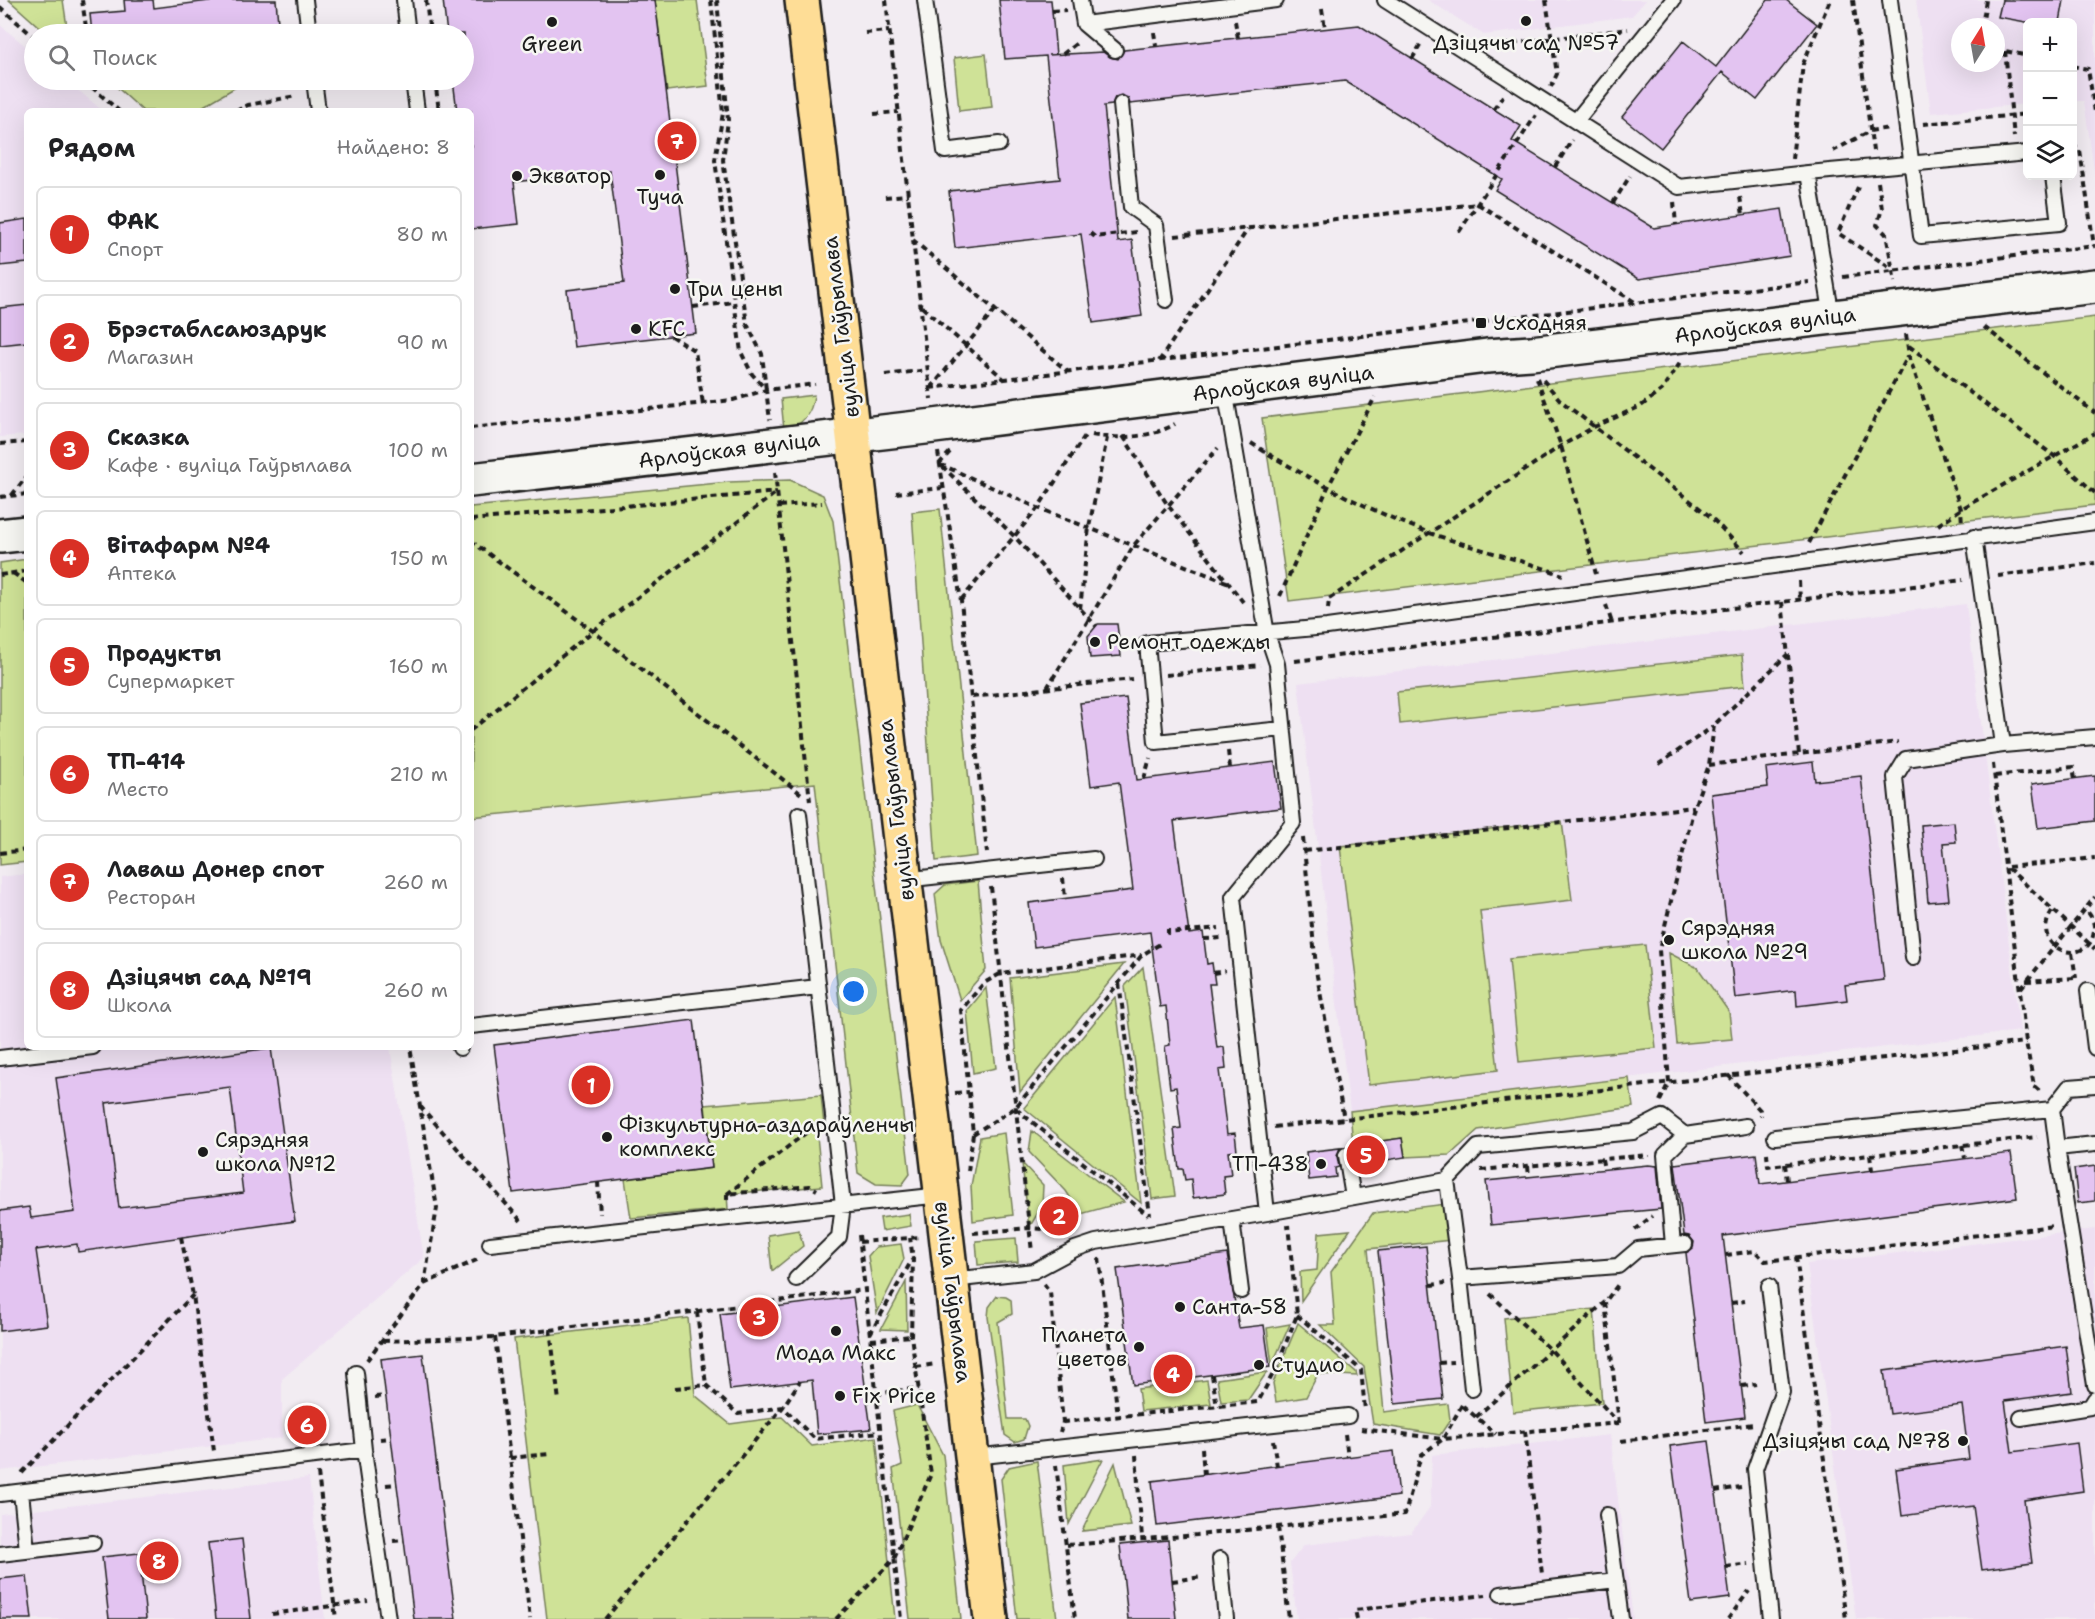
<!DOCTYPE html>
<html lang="ru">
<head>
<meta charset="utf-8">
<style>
	body { margin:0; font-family:"Shantell Sans",sans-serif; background:#f6f6f6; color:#202124 }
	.controls { position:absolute; right:18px; top:18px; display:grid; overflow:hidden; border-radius:9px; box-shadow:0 6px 24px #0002 }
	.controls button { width:54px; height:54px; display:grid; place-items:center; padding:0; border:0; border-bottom:2px solid #e0e0e0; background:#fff; color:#202124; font:30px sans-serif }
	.compass { position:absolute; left:1951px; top:18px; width:54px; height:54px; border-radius:50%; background:#fff; box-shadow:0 6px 24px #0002; rotate:11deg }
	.you { position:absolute; left:854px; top:992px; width:21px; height:21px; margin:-15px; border:4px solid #fff; border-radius:50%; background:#1a73e8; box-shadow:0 0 0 9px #1a73e833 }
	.badge { display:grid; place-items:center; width:39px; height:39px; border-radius:50%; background:#d93025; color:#fff; font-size:20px; font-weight:700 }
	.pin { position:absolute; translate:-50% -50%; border:3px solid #fff; box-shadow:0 2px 6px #0006 }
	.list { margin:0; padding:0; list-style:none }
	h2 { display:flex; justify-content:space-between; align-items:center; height:78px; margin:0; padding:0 24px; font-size:26px }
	h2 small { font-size:20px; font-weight:400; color:#757577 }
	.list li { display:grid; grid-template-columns:39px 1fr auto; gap:18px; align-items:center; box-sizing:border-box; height:96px; margin:0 12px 12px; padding:0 12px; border:2px solid #e0e0e0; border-radius:9px }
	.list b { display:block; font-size:22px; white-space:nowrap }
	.list p { margin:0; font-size:20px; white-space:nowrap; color:#757577 }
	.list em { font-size:20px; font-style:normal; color:#757577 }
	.icon { flex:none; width:33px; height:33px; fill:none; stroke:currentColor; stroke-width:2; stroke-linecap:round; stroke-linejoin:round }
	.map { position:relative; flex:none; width:2095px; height:1619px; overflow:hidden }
	.search { position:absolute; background:#fff; box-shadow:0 6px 24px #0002; left:24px; top:24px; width:450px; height:66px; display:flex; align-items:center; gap:15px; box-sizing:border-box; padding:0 21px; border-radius:33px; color:#757577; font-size:22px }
	.panel { position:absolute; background:#fff; box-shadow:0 6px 24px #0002; left:24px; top:108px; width:450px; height:942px; border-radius:9px }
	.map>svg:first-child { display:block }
</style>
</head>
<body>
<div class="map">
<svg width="2095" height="1619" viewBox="0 0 2095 1619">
	<rect width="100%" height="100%" fill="#f2ecf2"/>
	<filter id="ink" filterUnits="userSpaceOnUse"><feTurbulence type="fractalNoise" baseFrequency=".0167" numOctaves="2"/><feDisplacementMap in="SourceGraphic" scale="12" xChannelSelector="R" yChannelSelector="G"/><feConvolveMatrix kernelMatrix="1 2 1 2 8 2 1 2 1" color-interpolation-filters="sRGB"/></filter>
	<g filter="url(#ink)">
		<!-- built -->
		<path fill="#eee0f2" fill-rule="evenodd" d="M1428,0h218l-14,16 -148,19z
			M1916,0h179v177l-11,-76h-11l-1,-79h-44l-1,82 -96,9zM1960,27h36v36h-36z
			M0,25l34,28v27h32l37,31h-76v324l-27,2z
			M1966,604l54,427 -670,80 -52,-428z
			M27,874v173h363l34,211 -142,121v59l-282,33v-594z
			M2095,1229v390h-239l-49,-355z
			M1610,1435l23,184h-336l-7,-56 14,-18 107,-12 19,-26 2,-52z
			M309,1478l16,141h-325v-105z"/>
		<!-- green -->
		<path fill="#cfe297" stroke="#767f5a" stroke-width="1.5" d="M9,0h54l5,34h-21z
			M655,0h42l11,86 -41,5z
			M986,54l6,53 -33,4 -5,-53z
			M109,80h139l-53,31h-52z
			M2095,317v188l-806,96 -27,-183z
			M814,395c-2,18 -12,31 -30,35l-3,-31z
			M790,480l33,15 10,26 77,653 -8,11 -26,-1 -18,-11 -43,-390 -344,34v-310l258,-25z
			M940,509l37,347 -41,5 -24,-349z
			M27,559v303l-27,3v-302z
			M1742,655l3,31 -345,38 -3,-32z
			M1562,821l10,79 -92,11 18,159 -129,15 -29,-239z
			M978,881l8,89 -26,30 -19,-60 -6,-46 10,-9z
			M1645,945l11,103 -137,14 -10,-103z
			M1669,953l29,15 31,44 3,27 -55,5z
			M1124,964l-104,128 -10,-114z
			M1143,967l32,229 -23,3 -27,-213z
			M986,988l10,80 -23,5 -6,-62z
			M1115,997l26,206 -117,-95z
			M1629,1078l4,29 -155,23 -28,25 -45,2 -3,-19 -49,7 -3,-34z
			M821,1095l3,30 -8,1 6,60 -95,8 1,15 -97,9 -6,-39 87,-11 -7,-63z
			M1032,1131l92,71 -43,12 -15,-23 -37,-39z
			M1004,1133l9,82 -40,6 -2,-35 9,-49z
			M1022,1163l21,22 -1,21 -13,22z
			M1446,1204l5,36 -83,9 16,163 64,-8 2,16 -10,15 -67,-11 -9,-57 -44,-42h15l-4,-53 42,-59z
			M909,1214l2,12 -29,5 -2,-13z
			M799,1230l4,16 -31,25 -4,-36z
			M1350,1230l-49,71 -1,-29 17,-2 2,-37z
			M1016,1238l2,24 -40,3 -2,-24z
			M901,1244l3,15 -27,54 -9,-57 8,-9z
			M906,1282l1,48 -26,-1z
			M997,1296l9,1 5,3 1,14 -14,8 10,97h17l3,7 -4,13 -9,3 -10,-7 -17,-118 1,-10z
			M1594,1309l8,94 -89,9 -9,-94z
			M688,1318l7,77 35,29 52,-7 30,29 64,-9 19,182h-348l-33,-280z
			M1298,1323l58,49 1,4 -39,-2 -12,23 -30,5 -3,-19z
			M1290,1324l-18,41 -5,-37z
			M1267,1372l-19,28 -27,2 -4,-23z
			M1207,1380l4,24 -70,7 -3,-22z
			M917,1405l26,50 18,164h-51l-17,-150 9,-4 -9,-54z
			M1103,1459l-34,65 -5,-59z
			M1037,1461l20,158h-40l-16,-140 8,-12z
			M1115,1463l16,63 -49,5z"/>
		<!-- building -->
		<path fill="#e3c4f1" stroke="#1c1c1c" stroke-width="1.5" fill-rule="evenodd" d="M124,0h29l1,8 63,-8h59l3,34h-187l-2,-20 35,-3z
			M443,0h212l41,333 -122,14 -7,-57 57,-7 -14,-112 -96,11 5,42 -48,5v-118h-14l-4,-31h11v-46h-17z
			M999,0h52l5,55h-8l55,-3 7,5 8,2 6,-9 235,-25 162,101 -9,15 142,87 128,-19 8,47 -151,23 -144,-89 7,-11 -157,-98 -215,23 -2,-6 -7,-3 -6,2 -3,8 -8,1 14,136 14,-2 10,76 -49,7 -12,-89 -126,14 -6,-57 111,-12 -14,-123 -41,3z
			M1768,0h18l31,24 -60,76 -35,-28 -61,76 -39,-31 61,-76 33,26z
			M2002,0h62l-4,22h-34l-28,-5z
			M27,219v44l-27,3v-43z
			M27,305v37l-27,3v-37z
			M1098,624h19l4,32 -31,2 -2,-22z
			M1126,698l11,82 138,-18 6,46 -107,13 15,113 14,-2 4,32 5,-1 3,21h-6l8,64 7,-1 2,22 -7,1 8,64 8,-1 2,18 -9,1 3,23 -8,1 2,18 -32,4 -2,-19 -6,1 -2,-11h-4l-5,-40 7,-1 -5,-41 -6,1 -5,-42 5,-1 -4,-39 -6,1 -10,-75 -116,15 -5,-44 104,-13 -14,-108 -28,4 -11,-83z
			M1813,762l2,19 46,-5 23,204 -39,5 2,15 -50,6 -1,-16 -61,8 -24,-204 57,-7 -2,-19z
			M2095,776v45l-57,7 -6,-44z
			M1954,822l2,20 -13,1 6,57 -21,2 -7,-77z
			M694,1020l18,148 -199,25 -19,-148z
			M271,1048l24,173 -217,31 -1,-8 -41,6 11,75 -47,6v-120l29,-4 2,11 44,-6 -19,-134zM230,1087l13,106 -124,15 -13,-105z
			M1402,1138l3,19 -48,8 -7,-18 3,-2z
			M1340,1148l-3,8 2,11 -4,1 1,9 -27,3 -3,-28z
			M2011,1153l6,45 -294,38 22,181 -39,5 -20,-169 7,-5 1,-6 -5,-6 -5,-1 -9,-71 81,-10 4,30z
			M1648,1165l9,1 4,43 -170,16 -5,-44z
			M2095,1166v35l-17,2 -4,-34z
			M1426,1246l17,153 -48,5 -17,-153z
			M1227,1254l12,74 25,-3 6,42 -137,18 -16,-116z
			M853,1297l18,132 -54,5 -5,-54 -82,10 -10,-76z
			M2066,1346l6,46 -67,9 7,51 65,-9 6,48 -59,9 8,63 -50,7 -9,-64 -71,10 -6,-47 73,-10 -7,-54 -72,9 -6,-43z
			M423,1354l27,221 6,44h-42l-33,-260z
			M318,1409l4,28 -26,3 -4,-27z
			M1709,1441l21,157 -39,5 -21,-157z
			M1394,1451l5,45 -242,30 -5,-45z
			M242,1539l9,80h-35l-8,-76z
			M1168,1540l8,79h-48l-8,-74z
			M139,1553l7,66h-37l-7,-62z
			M27,1576l5,43h-32v-40z"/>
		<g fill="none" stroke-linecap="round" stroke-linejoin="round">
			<defs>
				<path id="lane" d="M305,0l4,34
					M404,0l4,34
					M925,0l20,151 54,-7
					M1080,0l4,24 31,26
					M1385,0l294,187 129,-14 24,144
					M1890,0l31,236 138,-13 -6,-47
					M1084,24l192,-24
					M314,80l4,31
					M413,80l4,31
					M1121,104l10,103 25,18 10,75
					M1576,121l97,-121
					M1808,173l220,-20
					M1974,537l29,208 92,-8
					M1283,729l-127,13 -9,-99 180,-16 768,-105
					M904,880l190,-21
					M1913,958l-18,-181 11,-18 97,-14
					M2088,991l7,57
					M471,1026l347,-39
					M460,1047v1
					M0,1058l93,-11
					M2052,1109l17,-22 26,-2
					M1775,1137l277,-28 5,39 38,-4
					M2057,1148l38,237
					M1346,1155l7,42
					M1447,1180l31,-33 155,-15 29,-15 23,18 61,-9
					M1267,1213l180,-33 13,98 158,-12 20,-17 47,-5
					M1232,1219l9,72
					M490,1244l451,-49
					M1673,1245l-8,-90 20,-20
					M1460,1278l12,111
					M796,1279l43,-42 4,-32 -44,-391
					M952,1280l82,-9 41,-22 21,-7 171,-29 -34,-316 60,-74 -16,-159 -10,-30 -42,-244
					M1769,1286l13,106 -27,77 16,150
					M356,1373l8,77 24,169
					M2021,1418l69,-11 5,-8
					M974,1457l374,-41
					M21,1492l6,58
					M0,1494l364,-44
					M1607,1515l14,104
					M0,1554l93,-11
					M1220,1559l6,60
					M1501,1594l115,-14"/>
				<path id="secondary" d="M471,480l463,-54 553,-70 44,-3 564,-67
					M0,536l27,-3"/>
				<path id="primary" d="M802,0l189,1619"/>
			</defs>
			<!-- lane casing -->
			<use href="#lane" stroke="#1c1c1c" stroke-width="18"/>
			<!-- secondary casing -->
			<use href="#secondary" stroke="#1c1c1c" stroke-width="38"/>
			<!-- primary casing -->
			<use href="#primary" stroke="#1c1c1c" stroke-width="38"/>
			<!-- path -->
			<path stroke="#1c1c1c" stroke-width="4" stroke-dasharray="6 4.5" stroke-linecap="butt" d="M82,0l5,34
				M426,0l4,34
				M711,0l12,113 -8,47 26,192 11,22 14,16 4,30
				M717,0l11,120 -5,40 24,164 15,30 4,36
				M886,0l45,399
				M1546,0l11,74 -6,13
				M1853,0l20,151
				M0,7l34,30
				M1322,9l3,20
				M1052,11l14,-1
				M1235,21l3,17
				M1982,27l4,-27
				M1154,32l2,14
				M865,33l24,-2
				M1492,46l136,-17
				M1996,49l32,7
				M2005,51l9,86
				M1063,54l15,-12
				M1412,59l9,-15
				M2072,66l16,3 7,43
				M84,80l35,31
				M94,80l1,9
				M435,80l4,31
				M1494,109l9,-13
				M236,111l12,-6 48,-9
				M874,114l24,-2
				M1923,124l105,-10
				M2072,145l8,5 14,96
				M1833,151l37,-20 19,-3
				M1792,159l11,-95 27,-64
				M1555,167l17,-27
				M1878,182l4,27 -5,16 9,9 9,48
				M1858,187l-20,46 54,36
				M885,197l23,-2
				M1740,197l3,18
				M1674,202l2,23
				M1613,203l17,-27
				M1459,232l77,-117
				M1090,233l5,4 41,-5
				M1175,236l303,-32 160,100
				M913,240l154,131
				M1843,277l252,-31
				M693,307l41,-5
				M922,307l82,72
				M1984,327l111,86
				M1906,334l3,22 52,153 1,15
				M671,336l24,15 8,53
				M1909,346l145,110 41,37
				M1159,361l89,-132
				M885,375l43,-5
				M1537,378l24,68 35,128
				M1543,380l18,21 150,116 33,35
				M930,388l879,-106
				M931,388l64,-78
				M471,428l262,-28 33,-10 49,-6
				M1092,435c25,5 62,2 83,-11
				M1123,436l44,68 76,98
				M1251,443c55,35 115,66 176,89 45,16 92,27 136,43
				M0,444l27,-2
				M938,452l23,149 26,252
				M939,464l11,-12
				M940,464l98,44 191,75
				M942,466l72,70 82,90
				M775,472l35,329
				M896,493l46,-5
				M12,495l15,-19
				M0,497l27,-3
				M779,506l43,-3
				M471,520l306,-28
				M1938,525l23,-16 134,-76
				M471,541l122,90 211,165
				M1809,543l99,-187
				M13,573l14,10
				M0,575l27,-4
				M1998,576l97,-13
				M1799,581l1,19
				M1280,596l48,-109 47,-90
				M961,600l77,-92 48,-74
				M1782,602l17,152
				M1606,605l6,18
				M1080,609l9,-82 18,-89
				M1328,609l1,-10 232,-153 33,-19 47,-21 21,-16 18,-27
				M1295,661l668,-81
				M1166,675l94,-10
				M1047,688l87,-143 84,-97
				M972,697l160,-18
				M471,730l122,-99 184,-139
				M1228,751l2,17
				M1659,764l55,-38
				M1993,764l33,278 8,44 7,6
				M1709,765l189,-23
				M1995,776l78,-9 2,12
				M1144,779l6,-21
				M1303,838l14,138 27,143
				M1305,851l389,-44
				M0,853l27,-3
				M2008,867l87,-9
				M2008,868l87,81
				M1063,878l2,20
				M991,887l41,365
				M2052,911c-25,40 38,58 42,20 1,-9 -3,-16 -9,-22
				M1168,929v4l51,-5
				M1204,939l17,-1
				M2072,953l4,25
				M1213,973l12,-2
				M2026,981l49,-3
				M1119,983l31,232
				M2021,988l74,-91
				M1728,1075l32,35 1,6
				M955,1093l14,-1
				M1660,1101l9,-19 -10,-132 35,-143 15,-42 5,-40 74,-71
				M420,1106l102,116
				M1016,1109l132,106
				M1274,1127l752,-85
				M973,1134l42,-26 127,-153 18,-11
				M1962,1145l3,13
				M1767,1153l1,13 269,-29
				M1870,1155l2,15
				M1602,1159l2,11
				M1785,1164l2,17
				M1528,1166l1,11
				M1481,1170l168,-15
				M968,1171l5,-37 -12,-124 23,-27 16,-9 142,-19
				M598,1182l2,32
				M727,1194l89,-69
				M727,1200v-6l83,-8 7,4
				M1635,1230l17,-14
				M973,1233l56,-5 38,3
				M859,1235l42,384
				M181,1237l12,58 21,156
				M859,1242l62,-5
				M1726,1255l29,-4 10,10 288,-35
				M1796,1257l50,362
				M1099,1258l19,158
				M424,1284l57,-26
				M1044,1284l6,8 13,130 -3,10
				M1431,1285l14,-2
				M1490,1294l61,56 67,72
				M1731,1303l14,-2
				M697,1312l9,73 32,29 45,-7 32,32 65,-7
				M1297,1315l64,55 4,40
				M550,1329l9,72
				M870,1334l42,-74
				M495,1337l35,282
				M871,1340l40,-4
				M383,1341l112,-4 369,-47
				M367,1360l57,-76 13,-76 -27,-161
				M1439,1363l14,-1
				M916,1367l20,-3
				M1212,1375l5,32
				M1742,1386l14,-2
				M675,1388l31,-3
				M876,1394l43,-6
				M375,1397l11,-1
				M1463,1406l33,28
				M1476,1417l129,-115
				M1063,1422l195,-20 18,-34 21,-53 -9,-90
				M1619,1423l-14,-121 15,-20
				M1361,1429l82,10 20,-36
				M1525,1431l17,143
				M1345,1434l3,23
				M380,1439l11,-1
				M1273,1440l4,26
				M1621,1441l133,-17
				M1202,1448l2,27
				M1136,1455l6,83
				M510,1458l39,-4
				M1056,1465l19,154
				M22,1473l171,-178
				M318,1473l18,146
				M386,1485l11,-1
				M1715,1491l26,-4
				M1278,1527l11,92
				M393,1541l11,-1
				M1067,1545l130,-10 208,-21 16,-59 22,-16 176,-16
				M1726,1567l23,-3
				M1172,1581l30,-4
				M272,1614l96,-13
				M605,1619l178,-212 17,-26
				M836,1619l58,-60 37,-85 -20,-138 2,-77 -3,-21
				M1357,1619l-2,-9 131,-15
				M1728,1619l21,-28"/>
			<!-- lane -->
			<use href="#lane" stroke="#f6f6f2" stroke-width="14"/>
			<!-- secondary -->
			<use href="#secondary" stroke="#f6f6f2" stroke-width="33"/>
			<!-- primary -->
			<use href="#primary" stroke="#fedd96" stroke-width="33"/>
		</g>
	</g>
	<!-- markers -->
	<g fill="#1c1c1c" stroke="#f6f6f2" stroke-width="2">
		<circle cx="1526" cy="21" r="6"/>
		<circle cx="552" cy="22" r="6"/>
		<circle cx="660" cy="175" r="6"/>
		<circle cx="517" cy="176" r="6"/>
		<circle cx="675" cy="289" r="6"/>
		<rect x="1475" y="317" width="12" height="12" rx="3"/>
		<circle cx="636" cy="329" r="6"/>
		<circle cx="1095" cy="642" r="6"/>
		<circle cx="1669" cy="940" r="6"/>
		<circle cx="607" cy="1137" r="6"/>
		<circle cx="203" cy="1152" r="6"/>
		<circle cx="1321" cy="1164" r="6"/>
		<circle cx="1180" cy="1307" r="6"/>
		<circle cx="836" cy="1331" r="6"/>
		<circle cx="1139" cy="1347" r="6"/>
		<circle cx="1259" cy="1365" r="6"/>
		<circle cx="840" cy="1396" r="6"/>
		<circle cx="1963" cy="1441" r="6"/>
	</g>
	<g text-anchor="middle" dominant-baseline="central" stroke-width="5" stroke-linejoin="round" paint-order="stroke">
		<!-- poi labels -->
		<g font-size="21" fill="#1c1c1c" stroke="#f6f6f2" text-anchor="start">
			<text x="1526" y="43" text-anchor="middle">Дзіцячы сад №57</text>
			<text x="552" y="44" text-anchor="middle">Green</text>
			<text x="529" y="176">Экватор</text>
			<text x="660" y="197" text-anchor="middle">Туча</text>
			<text x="687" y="289">Три цены</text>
			<text x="1493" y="323">Усходняя</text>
			<text x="648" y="329">KFC</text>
			<text x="1107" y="642">Ремонт одежды</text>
			<text x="1681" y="928">Сярэдняя<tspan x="1681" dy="24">школа №29</tspan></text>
			<text x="619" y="1125">Фізкультурна-аздараўленчы<tspan x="619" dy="24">комплекс</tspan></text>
			<text x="215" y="1140">Сярэдняя<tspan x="215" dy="24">школа №12</tspan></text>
			<text x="1309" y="1164" text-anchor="end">ТП-438</text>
			<text x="1192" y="1307">Санта-58</text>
			<text x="1127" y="1335" text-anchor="end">Планета<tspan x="1127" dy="24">цветов</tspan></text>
			<text x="836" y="1353" text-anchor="middle">Мода Макс</text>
			<text x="1271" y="1365">Студио</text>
			<text x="852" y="1396">Fix Price</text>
			<text x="1951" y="1441" text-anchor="end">Дзіцячы сад №78</text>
		</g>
		<!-- street labels -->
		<g font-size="21" fill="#1c1c1c" stroke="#f6f6f2">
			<text transform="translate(1765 325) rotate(-7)">Арлоўская вуліца</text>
			<text transform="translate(841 327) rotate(-97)">вуліца Гаўрылава</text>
			<text transform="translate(1283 383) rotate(-7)">Арлоўская вуліца</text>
			<text transform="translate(729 450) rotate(-7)">Арлоўская вуліца</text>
			<text transform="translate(896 810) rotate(-97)">вуліца Гаўрылава</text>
			<text transform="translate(953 1292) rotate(83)">вуліца Гаўрылава</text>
		</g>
	</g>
</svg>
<div class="controls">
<button>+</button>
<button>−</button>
<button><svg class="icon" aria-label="layers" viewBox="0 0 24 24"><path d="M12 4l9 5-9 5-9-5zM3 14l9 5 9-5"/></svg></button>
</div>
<svg class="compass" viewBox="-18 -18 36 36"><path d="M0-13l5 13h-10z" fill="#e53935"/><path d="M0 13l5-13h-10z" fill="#757577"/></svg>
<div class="you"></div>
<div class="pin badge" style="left:591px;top:1085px">1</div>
<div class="pin badge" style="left:1059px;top:1216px">2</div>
<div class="pin badge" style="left:759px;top:1317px">3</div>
<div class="pin badge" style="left:1173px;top:1374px">4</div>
<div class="pin badge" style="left:1366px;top:1155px">5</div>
<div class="pin badge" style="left:307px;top:1425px">6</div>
<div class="pin badge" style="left:677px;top:141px">7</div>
<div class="pin badge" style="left:159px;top:1561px">8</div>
<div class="search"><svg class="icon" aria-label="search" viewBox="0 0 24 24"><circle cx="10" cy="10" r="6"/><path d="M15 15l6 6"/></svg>Поиск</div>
<section class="panel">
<h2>Рядом<small>Найдено: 8</small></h2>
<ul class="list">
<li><span class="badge">1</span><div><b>ФАК</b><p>Спорт</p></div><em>80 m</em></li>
<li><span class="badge">2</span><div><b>Брэстаблсаюздрук</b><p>Магазин</p></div><em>90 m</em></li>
<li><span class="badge">3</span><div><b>Сказка</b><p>Кафе · вуліца Гаўрылава</p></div><em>100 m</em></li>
<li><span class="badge">4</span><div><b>Вітафарм №4</b><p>Аптека</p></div><em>150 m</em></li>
<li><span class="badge">5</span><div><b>Продукты</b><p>Супермаркет</p></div><em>160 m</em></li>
<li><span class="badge">6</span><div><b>ТП-414</b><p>Место</p></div><em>210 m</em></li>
<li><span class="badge">7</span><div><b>Лаваш Донер спот</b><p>Ресторан</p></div><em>260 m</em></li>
<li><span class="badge">8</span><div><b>Дзіцячы сад №19</b><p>Школа</p></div><em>260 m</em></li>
</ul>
</section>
</div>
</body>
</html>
